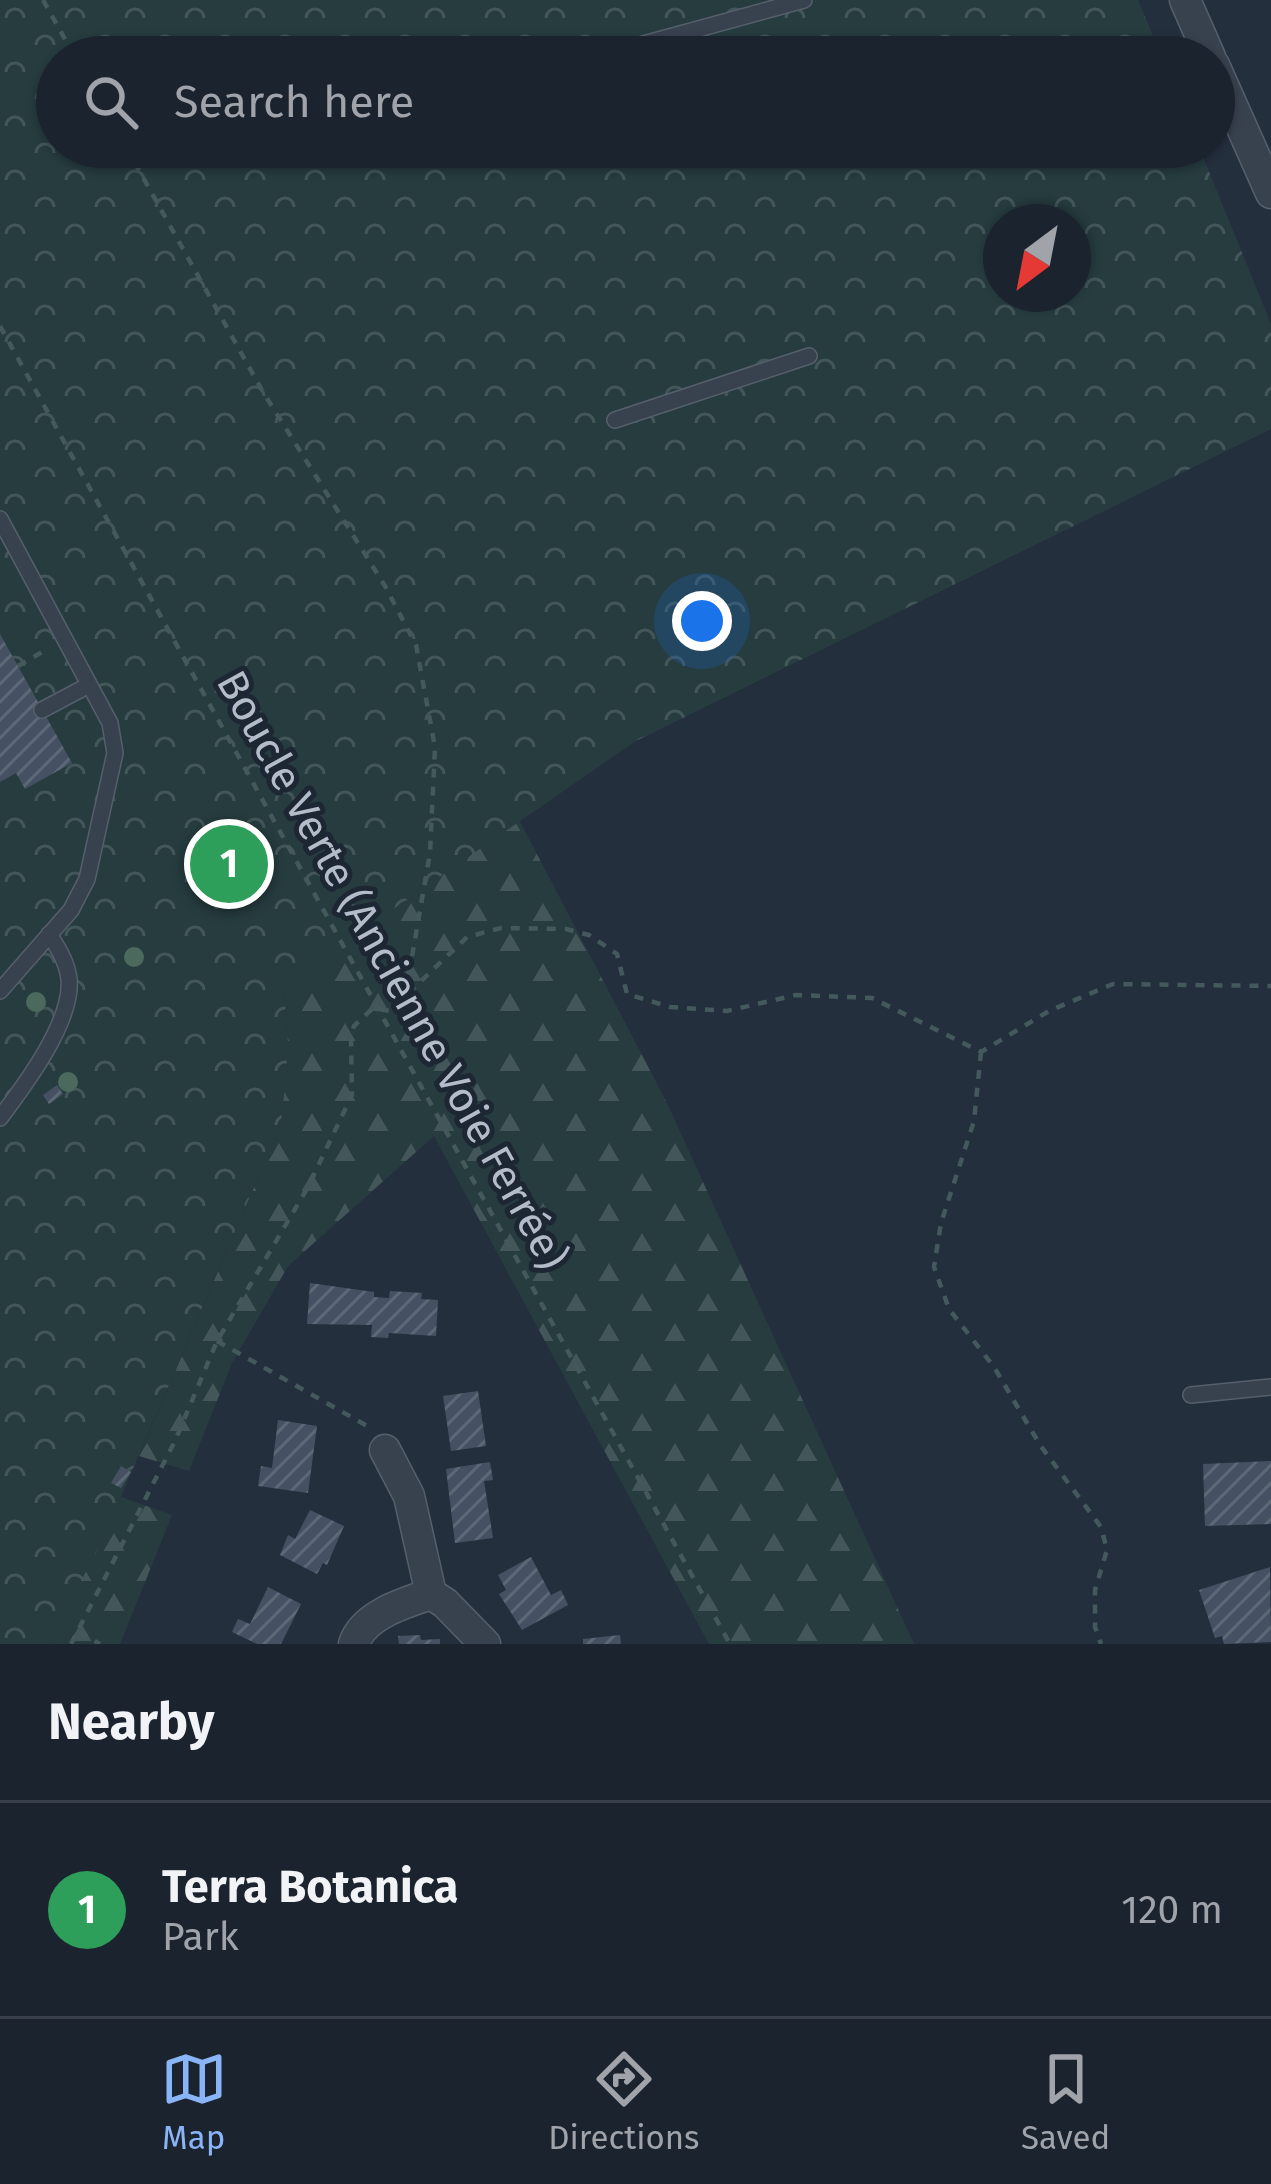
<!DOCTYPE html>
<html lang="en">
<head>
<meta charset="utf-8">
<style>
	body { margin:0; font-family:"Fira Sans",sans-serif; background:#282f3a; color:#f1f3f6 }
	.compass { position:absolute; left:983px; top:204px; width:108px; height:108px; border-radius:50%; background:#1b232e; box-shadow:0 3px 9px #0004; rotate:212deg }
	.you { position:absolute; left:702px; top:621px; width:42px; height:42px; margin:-30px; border:9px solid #fff; border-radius:50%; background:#1a73e8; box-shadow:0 0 0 18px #1a73e833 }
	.badge { display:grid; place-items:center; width:78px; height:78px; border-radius:50%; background:#8ab4f8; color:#fff; font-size:39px; font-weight:700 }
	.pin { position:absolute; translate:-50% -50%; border:6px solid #fff; box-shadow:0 3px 12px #0006 }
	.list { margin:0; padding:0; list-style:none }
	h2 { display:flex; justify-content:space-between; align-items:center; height:156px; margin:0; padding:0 48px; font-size:51px }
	h2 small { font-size:39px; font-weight:400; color:#a0a4aa }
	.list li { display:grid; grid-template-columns:78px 1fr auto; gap:36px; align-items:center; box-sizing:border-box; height:216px; padding:0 48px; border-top:3px solid #39404a }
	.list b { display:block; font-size:45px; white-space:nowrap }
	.list p { margin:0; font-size:39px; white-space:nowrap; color:#a0a4aa }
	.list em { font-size:39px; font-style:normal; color:#a0a4aa }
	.icon { flex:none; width:66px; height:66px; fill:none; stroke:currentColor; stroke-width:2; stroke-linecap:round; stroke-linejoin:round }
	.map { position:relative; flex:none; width:1271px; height:1644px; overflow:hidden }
	.search { position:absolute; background:#1b232e; box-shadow:0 3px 9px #0004; left:36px; right:36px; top:36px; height:132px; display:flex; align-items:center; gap:30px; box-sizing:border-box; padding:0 42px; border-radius:66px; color:#a0a4aa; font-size:45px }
	.sheet { height:372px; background:#1b232e }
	nav { display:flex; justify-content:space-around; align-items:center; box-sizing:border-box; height:168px; border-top:3px solid #39404a; background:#1b232e; font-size:33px; color:#a0a4aa }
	nav a { display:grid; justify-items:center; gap:6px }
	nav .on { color:#8ab4f8 }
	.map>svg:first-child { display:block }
</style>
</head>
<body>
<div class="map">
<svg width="1271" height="1644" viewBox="0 0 1271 1644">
	<defs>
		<pattern id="forest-firs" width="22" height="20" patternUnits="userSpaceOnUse" patternTransform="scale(3)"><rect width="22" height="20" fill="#263c3f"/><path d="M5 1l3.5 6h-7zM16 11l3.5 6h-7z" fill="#435659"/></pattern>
		<pattern id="park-crowns" width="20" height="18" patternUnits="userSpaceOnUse" patternTransform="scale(3)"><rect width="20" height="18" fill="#263c3f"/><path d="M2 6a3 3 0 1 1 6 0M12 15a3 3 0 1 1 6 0" fill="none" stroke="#435659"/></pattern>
		<pattern id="building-hatch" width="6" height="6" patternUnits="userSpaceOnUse" patternTransform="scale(3)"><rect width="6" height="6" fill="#455162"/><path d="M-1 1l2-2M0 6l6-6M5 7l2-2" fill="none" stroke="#5d6877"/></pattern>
	</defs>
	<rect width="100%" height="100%" fill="#242f3e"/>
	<!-- forest -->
	<path fill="url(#forest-firs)" d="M0,2l57,145 424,600 185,354 248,543h-205l-275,-508 -146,130 -56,97 -43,108 -50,-15 142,-332 7,-74 -4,-65z
		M121,1497l51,18 -52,129h-72z"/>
	<!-- park -->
	<path fill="url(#park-crowns)" fill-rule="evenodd" d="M0,0h1138l24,57h-1105v90h1142l72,177v105l-637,313 -350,243 4,65 -7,74 -179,417 -54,103h-48zM1001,222h72v72h-72z"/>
	<!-- building -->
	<path fill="url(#building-hatch)" d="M0,634l72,129 -47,26 -9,-16 -16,9z
		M57,1085l6,9 -14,10 -6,-9z
		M310,1283l64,9v5l15,1 1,-7 32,2 -1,6 17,1 -2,36 -47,-3 -1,5 -17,-1 1,-12 -65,-1z
		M478,1391l8,55 -35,5 -8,-55z
		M278,1420l39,6 -9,67 -50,-7 3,-20 11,2z
		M1271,1461v63l-66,2 -2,-62z
		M490,1462l3,18 -9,1 9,57 -38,5 -9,-74z
		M121,1466l10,6 -10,16 -10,-5z
		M310,1510l34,16 -17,39 -4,-2 -6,11 -37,-19 8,-20 7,4z
		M531,1557l20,38 10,-5 7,15 -46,25 -23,-36 7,-4 -8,-15z
		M1270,1567l1,75 -47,2 -2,-8 -7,2 -16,-48z
		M268,1587l33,17 -20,40h-24l-25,-12 6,-13 12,5z
		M420,1635l1,5 19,-1v5h-41l-1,-8z
		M620,1635l1,9h-38v-5z"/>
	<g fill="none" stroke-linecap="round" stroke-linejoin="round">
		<defs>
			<path id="service" d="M596,57l208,-57
				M615,420l194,-64
				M0,519l110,204 5,30 -28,126 -16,31 -71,81
				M42,710l47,-25
				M0,1118c25,-33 73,-97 69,-139 -2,-17 -11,-31 -20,-45
				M1191,1395l80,-8"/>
			<path id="minor" d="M1185,0l25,57
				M1214,65l57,128
				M385,1450l24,46 22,98
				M354,1644c9,-29 50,-41 77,-50l14,9 40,41"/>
		</defs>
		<!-- service casing -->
		<use href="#service" stroke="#565f6c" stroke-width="18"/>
		<!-- minor casing -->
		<use href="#minor" stroke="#565f6c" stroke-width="33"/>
		<!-- path -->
		<path stroke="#44595c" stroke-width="4.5" stroke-dasharray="9 9" stroke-linecap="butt" d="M43,0l32,57
			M126,147l137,245 122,194 31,59 19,102 -5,106 -24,138
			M0,326l730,1318
			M18,666l26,-15
			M981,1052l-7,69 -33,102 -7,44 15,42 45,58 46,78 61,82 6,23 -12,40v37l6,17
			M217,1341l152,86
			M79,1632l21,12
			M71,1644l104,-203 42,-100 91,-154 44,-92 -1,-58 3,-11 19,-18 17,3 77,-74 34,-9 65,1 23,6 28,19 10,40 43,13 57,4 69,-16 76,3 109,54 68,-41 64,-27 158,2"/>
		<!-- service -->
		<use href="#service" stroke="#38414e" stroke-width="15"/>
		<!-- minor -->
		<use href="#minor" stroke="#38414e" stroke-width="30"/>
	</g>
	<!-- trees -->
	<g fill="#4b6a5d">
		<circle cx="134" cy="957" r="10"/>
		<circle cx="36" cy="1002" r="10"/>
		<circle cx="68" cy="1082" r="10"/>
	</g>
	<g text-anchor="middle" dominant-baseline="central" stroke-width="10" stroke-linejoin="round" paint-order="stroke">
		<!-- street labels -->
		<g font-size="42" fill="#b4bcc9" stroke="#1d2633">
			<text transform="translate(392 970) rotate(61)">Boucle Verte (Ancienne Voie Ferrée)</text>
		</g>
	</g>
</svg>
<svg class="compass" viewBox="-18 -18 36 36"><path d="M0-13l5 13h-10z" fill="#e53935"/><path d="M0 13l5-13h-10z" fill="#a0a4aa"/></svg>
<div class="you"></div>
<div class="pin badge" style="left:229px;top:864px;background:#2e9e5b">1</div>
<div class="search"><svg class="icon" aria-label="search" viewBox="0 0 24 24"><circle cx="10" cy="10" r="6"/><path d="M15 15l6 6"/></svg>Search here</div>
</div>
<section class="sheet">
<h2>Nearby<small></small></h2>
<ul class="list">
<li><span class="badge" style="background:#2e9e5b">1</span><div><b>Terra Botanica</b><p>Park</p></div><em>120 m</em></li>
</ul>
</section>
<nav>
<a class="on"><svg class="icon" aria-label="map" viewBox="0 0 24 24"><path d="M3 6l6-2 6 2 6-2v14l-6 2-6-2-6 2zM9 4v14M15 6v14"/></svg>Map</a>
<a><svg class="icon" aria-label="directions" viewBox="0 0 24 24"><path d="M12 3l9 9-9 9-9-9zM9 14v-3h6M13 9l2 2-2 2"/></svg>Directions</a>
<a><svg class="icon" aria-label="saved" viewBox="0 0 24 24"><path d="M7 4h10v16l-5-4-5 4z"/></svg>Saved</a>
</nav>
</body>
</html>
